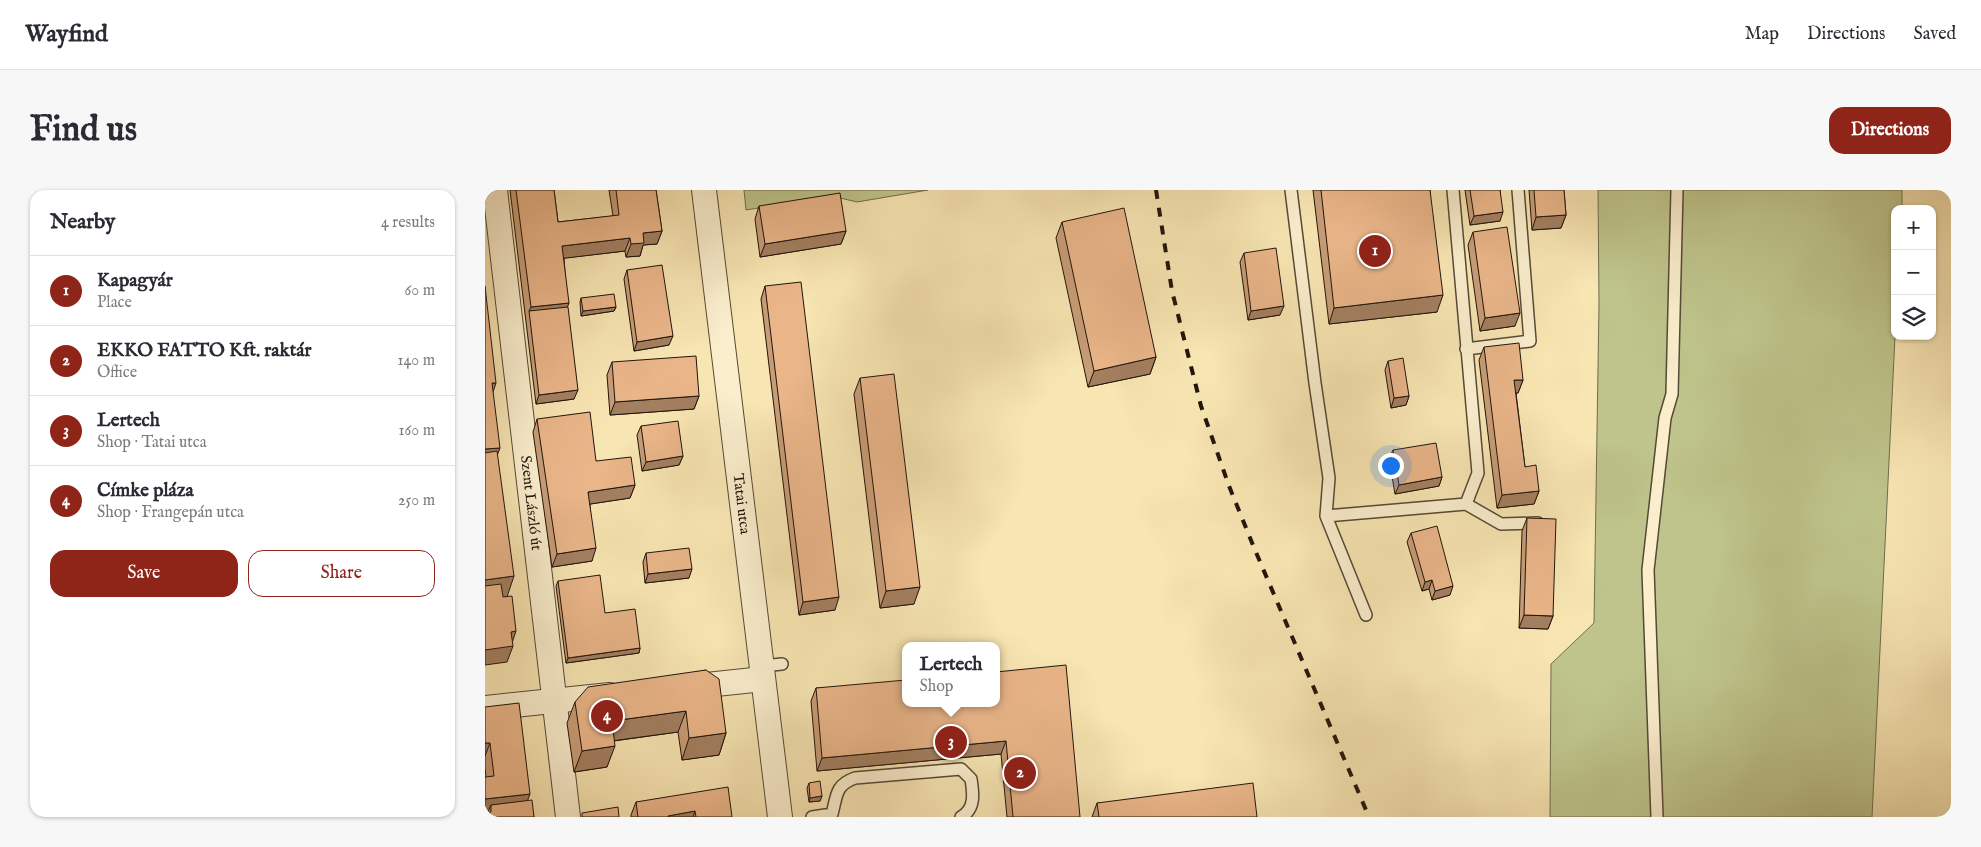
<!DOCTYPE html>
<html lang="en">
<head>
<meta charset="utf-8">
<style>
	body { margin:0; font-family:"IM FELL English",serif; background:#f7f7f7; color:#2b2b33 }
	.controls { position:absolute; right:15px; top:15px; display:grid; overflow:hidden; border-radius:10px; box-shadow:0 1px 4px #0004 }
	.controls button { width:45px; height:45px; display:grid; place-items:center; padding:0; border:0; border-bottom:1px solid #e1e1e2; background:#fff; color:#2b2b33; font:25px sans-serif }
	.you { position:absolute; left:905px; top:275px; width:18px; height:18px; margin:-12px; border:4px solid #fff; border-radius:50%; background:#1a73e8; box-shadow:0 0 0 8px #1a73e833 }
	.badge { display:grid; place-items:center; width:32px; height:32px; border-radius:50%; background:#8f2418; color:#fff; font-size:16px; font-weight:700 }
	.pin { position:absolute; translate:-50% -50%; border:2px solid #fff; box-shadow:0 1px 5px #0006 }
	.popup { position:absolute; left:417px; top:452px; width:98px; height:65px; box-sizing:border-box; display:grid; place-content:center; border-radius:10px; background:#fff; filter:drop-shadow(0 1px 4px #0005); font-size:16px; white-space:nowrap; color:#7c7c81 }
	.popup b { font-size:19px; color:#2b2b33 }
	.popup::after { content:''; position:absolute; left:50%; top:100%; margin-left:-10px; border:10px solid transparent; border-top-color:#fff }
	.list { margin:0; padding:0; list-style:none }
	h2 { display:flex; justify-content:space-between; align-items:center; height:65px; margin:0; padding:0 20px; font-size:21px }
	h2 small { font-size:16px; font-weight:400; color:#7c7c81 }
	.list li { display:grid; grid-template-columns:32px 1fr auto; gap:15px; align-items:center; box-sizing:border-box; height:70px; padding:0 20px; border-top:1px solid #e1e1e2 }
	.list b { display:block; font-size:19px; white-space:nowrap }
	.list p { margin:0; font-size:16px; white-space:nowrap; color:#7c7c81 }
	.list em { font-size:16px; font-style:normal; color:#7c7c81 }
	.actions { display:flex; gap:10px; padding:15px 20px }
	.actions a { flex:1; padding:11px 0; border:1px solid #8f2418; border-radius:15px; text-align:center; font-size:18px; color:#8f2418 }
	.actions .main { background:#8f2418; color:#fff }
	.icon { flex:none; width:28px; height:28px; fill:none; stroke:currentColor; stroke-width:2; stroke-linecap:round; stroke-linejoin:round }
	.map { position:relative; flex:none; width:1466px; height:627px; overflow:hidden; border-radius:15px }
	header { display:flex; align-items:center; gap:30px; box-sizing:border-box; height:70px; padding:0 25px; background:#fff; border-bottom:1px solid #e1e1e2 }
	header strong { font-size:24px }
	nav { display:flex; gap:28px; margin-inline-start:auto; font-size:18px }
	.intro { display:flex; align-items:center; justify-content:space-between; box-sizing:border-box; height:120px; padding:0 30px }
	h1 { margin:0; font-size:35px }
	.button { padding:12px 22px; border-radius:15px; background:#8f2418; color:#fff; font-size:18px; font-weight:700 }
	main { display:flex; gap:30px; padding:0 30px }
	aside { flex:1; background:#fff; border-radius:15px; box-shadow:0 1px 4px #0004 }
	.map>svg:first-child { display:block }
</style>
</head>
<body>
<header>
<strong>Wayfind</strong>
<nav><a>Map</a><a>Directions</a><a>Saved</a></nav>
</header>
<div class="intro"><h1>Find us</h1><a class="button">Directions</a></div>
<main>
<aside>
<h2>Nearby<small>4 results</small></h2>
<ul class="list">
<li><span class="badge">1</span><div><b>Kapagyár</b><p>Place</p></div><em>60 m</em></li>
<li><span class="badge">2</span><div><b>EKKO FATTO Kft. raktár</b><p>Office</p></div><em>140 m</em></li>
<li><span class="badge">3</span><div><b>Lertech</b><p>Shop · Tatai utca</p></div><em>160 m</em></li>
<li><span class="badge">4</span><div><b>Címke pláza</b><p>Shop · Frangepán utca</p></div><em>250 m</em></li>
</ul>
<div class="actions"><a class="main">Save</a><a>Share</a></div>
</aside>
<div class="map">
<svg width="1466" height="627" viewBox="0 0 1466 627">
	<rect width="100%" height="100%" fill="#f7e5b2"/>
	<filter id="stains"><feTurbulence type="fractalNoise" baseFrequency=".004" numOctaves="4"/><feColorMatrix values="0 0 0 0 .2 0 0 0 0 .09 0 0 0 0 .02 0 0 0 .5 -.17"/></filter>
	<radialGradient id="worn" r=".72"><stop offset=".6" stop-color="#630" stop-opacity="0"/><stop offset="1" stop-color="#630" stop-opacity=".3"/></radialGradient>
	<!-- green -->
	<path fill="#bec48b" stroke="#706c4c" d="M259,0h184l-71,12 -25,-6 -86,14z
		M1113,0h304v19h-7v127l-23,481h-322l1,-153 43,-41 5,-319z"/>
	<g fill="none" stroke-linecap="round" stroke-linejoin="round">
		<defs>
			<path id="service" d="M806,0l24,193 14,95 -3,38 140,-12 35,20 37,-1
				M968,0l25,283 -12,31
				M981,159l64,-8 -12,-151
				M841,326l40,99
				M277,476l20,-2
				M347,624c5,-18 3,-29 23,-36l106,-9 10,10c2,13 5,30 -10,38
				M327,627l20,-3
				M1172,627l-9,-247 17,-152 7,-24 5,-204"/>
			<g id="minor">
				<path id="s1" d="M10,0l73,627"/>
				<path id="s2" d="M219,0l76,627"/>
				<path d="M203,497l75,-8"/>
				<path d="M0,518l125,-13"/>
			</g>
		</defs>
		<!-- service casing -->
		<use href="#service" stroke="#564936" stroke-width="14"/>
		<!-- minor casing -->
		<use href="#minor" stroke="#564936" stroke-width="26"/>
		<!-- service -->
		<use href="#service" stroke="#faeecd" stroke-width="11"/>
		<!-- minor -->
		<use href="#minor" stroke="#faeecd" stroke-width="24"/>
		<!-- rail -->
		<path stroke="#21150c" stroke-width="4" stroke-dasharray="9 9" stroke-linecap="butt" d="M671,0l16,101 29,115 28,80 26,64 114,267"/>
	</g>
	<!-- wall -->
	<path fill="#c89c76" stroke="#21150c" d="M25,0h44l4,32 55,-6 -4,-26h47l6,41 -5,13 -14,1 -3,11 -14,1 -1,-6 -61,7 10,141 -38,5z
		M828,0h117l7,122 -108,12z
		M980,0h35v31l-30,4z
		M1044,0h35l2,25 -5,13 -29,2z
		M274,16l87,25 -5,13 -81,13 -5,-38z
		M577,32l94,135 -6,17 -62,13 -32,-149z
		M988,42l42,94 -35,5 -12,-86z
		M759,63l36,62 -32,5 -8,-58z
		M142,80l42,75 -35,6 -10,-72z
		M280,96l70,324 -36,5 -38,-316z
		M96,108l35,9 -2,4 -33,5 -1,-14z
		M999,157l39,33 -5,13h-2l9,74 14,24 -5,13 -37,4 -18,-148z
		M903,171l21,35 -3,9 -15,3 -6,-38z
		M127,172l87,34 -5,13 -84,6 -3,-40z
		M375,188l54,226 -34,4 -26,-214z
		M52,229l59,42 39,24 -5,13 -40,6 2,57 -40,6 -19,-135z
		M156,236l42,30 -4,9 -37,6 -5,-36z
		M908,260l49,27 -3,9 -44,8 -6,-35z
		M1042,328l26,98 -5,13 -29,-1 3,-97z
		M926,343l39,62 -18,5 -3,-11 -7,2 -15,-49z
		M161,363l43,25 -44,5 -2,-21z
		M73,391l47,32 35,35 -1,5 -73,10 -10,-77z
		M221,480l20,63 -7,22 -37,5 -4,-28 -64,9 -7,26 -33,5 -7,-49 8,-21z
		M331,498l180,15 84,114h-73l-6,-63 -184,17 -6,-70z
		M0,517l42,94 7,16h-49v-40h1l-1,-9z
		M324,593l13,13 -2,5 -11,1 -2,-14z
		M151,612l96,15h-101v-2z
		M612,613l160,14h-165z"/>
	<!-- shaded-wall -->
	<path fill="#a37f60" stroke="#21150c" d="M1018,22l-3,9 -30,4 4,-9z
		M1081,25l-5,13 -29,2 4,-13z
		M177,41l-5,13 -14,1 -3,11 -14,1 5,-13 12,-11z
		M361,41l-5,13 -81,13 5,-13z
		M145,48l-5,13 -67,8 4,-13z
		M958,105l-6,17 -108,12 5,-16z
		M84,113l-5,13 -35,-5 2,-4z
		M799,116l-4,9 -32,5 3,-9z
		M131,117l-2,4 -33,5 2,-5z
		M1035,123l-5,13 -35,5 5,-13z
		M188,146l-4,9 -35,6 3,-9z
		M671,167l-6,17 -62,13 6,-16z
		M1029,190h9l-5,13h-8z
		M7,193h4l-7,21z
		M93,200l-4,9 -38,5 3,-9z
		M214,206l-5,13 -84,6 5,-13z
		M924,206l-3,9 -15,3 3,-10z
		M15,258l-8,21 -7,1v-21z
		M198,266l-4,9 -37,6 4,-9z
		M957,287l-3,9 -44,8 4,-9z
		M150,295l-5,13 -46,7 4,-13z
		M1054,301l-5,13 -37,4 5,-13z
		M111,358l-4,13 -40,6 5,-13z
		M207,379l-3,9 -44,5 3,-9z
		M29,386l-7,21 -22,3v-20z
		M947,390l-3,9 -7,2 3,-9z
		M968,396l-3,9 -18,5 3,-9z
		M435,397l-6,17 -34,4 6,-17z
		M354,407l-4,13 -36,5 4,-13z
		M1039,425l29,1 -5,13 -29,-1z
		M31,441l-5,15h2l-6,16 -22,3v-15l26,-18z
		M155,458l-1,5 -73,10 2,-5z
		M201,521l-8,21 -74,10 8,-21z
		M241,543l-7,22 -37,5 7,-22z
		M521,551l-5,13 -184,17 5,-13z
		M0,553h5l-5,13z
		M130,556l-8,21 -33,5 8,-21z
		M45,604l-6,16 -33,-5 -4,9 -2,1v-16z
		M337,606l-2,5 -11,1 1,-4z
		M210,621l-2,6h-26l1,-1z"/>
	<!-- building -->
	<path fill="#e9b589" stroke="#21150c" d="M31,0h38l4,32 61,-7 -3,-25h40l6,41 -19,2 1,10 -13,1 -1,-6 -68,8 7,57 -38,4z
		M836,0h109l13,105 -109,13z
		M985,0h30l3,22 -29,4z
		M1049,0h30l2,25 -30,2z
		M355,3l6,38 -81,13 -6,-38z
		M639,18l32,149 -62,14 -32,-149z
		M1022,37l13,86 -35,5 -12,-86z
		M791,58l8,58 -33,5 -7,-58z
		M177,75l11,71 -36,6 -10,-72z
		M316,92l38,315 -36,5 -38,-316z
		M0,96l11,97h-4l8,65 -15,1z
		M129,104l2,13 -33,4 -2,-13z
		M83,117l10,83 -39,5 -10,-84z
		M1034,153l4,37h-9l11,87 11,-2 3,26 -37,4 -18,-148z
		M211,166l3,40 -84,6 -3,-40z
		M918,168l6,38 -15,2 -6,-37z
		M409,184l26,213 -34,4 -26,-213z
		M105,222l6,49 35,-4 4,28 -47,7 8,56 -39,6 -20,-135z
		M193,231l5,35 -37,6 -5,-36z
		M951,253l6,34 -43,8 -6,-35z
		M12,261l17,125 -29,4v-127z
		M1042,328l29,1 -3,97 -29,-1z
		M952,336l16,60 -18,5 -3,-11 -7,2 -14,-49z
		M204,358l3,21 -44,5 -2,-21z
		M115,385l5,38 30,-4 5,39 -72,10 -10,-77z
		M16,394l2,13 9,-1 4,35 -5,1 2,14 -28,4v-64z
		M581,475l14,152h-67l-7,-76 -184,17 -6,-70 90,-8v23h90v-31z
		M221,480l13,9 7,54 -37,5 -3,-27 -74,10 3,25 -33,5 -7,-49 13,-15z
		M34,513l11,91 -45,5v-22l9,-1 -4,-33h-5v-36z
		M335,591l2,15 -12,2 -1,-15z
		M768,593l4,34h-158l-2,-14z
		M243,597l4,30h-36l-1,-6 -27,5v1h-30l-2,-15z
		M47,610l2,17h-48v-4l5,-1v-7z
		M133,617l1,10h-37v-4z"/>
	<g text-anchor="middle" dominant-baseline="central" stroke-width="4" stroke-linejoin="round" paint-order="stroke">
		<!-- street labels -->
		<g font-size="15" fill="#21150c" stroke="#faeecd">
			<text stroke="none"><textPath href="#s1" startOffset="315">Szent László út</textPath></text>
			<text stroke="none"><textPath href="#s2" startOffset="316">Tatai utca</textPath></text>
		</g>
	</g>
	<rect width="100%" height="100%" filter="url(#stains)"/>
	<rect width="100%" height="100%" fill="url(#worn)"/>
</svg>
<div class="controls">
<button>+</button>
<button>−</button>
<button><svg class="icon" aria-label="layers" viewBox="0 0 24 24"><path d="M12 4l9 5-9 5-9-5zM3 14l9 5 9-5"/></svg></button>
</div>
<div class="you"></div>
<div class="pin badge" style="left:890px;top:61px">1</div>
<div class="pin badge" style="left:535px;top:583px">2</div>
<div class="pin badge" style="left:466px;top:552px">3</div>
<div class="popup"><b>Lertech</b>Shop</div>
<div class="pin badge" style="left:122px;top:526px">4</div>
</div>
</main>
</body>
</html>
